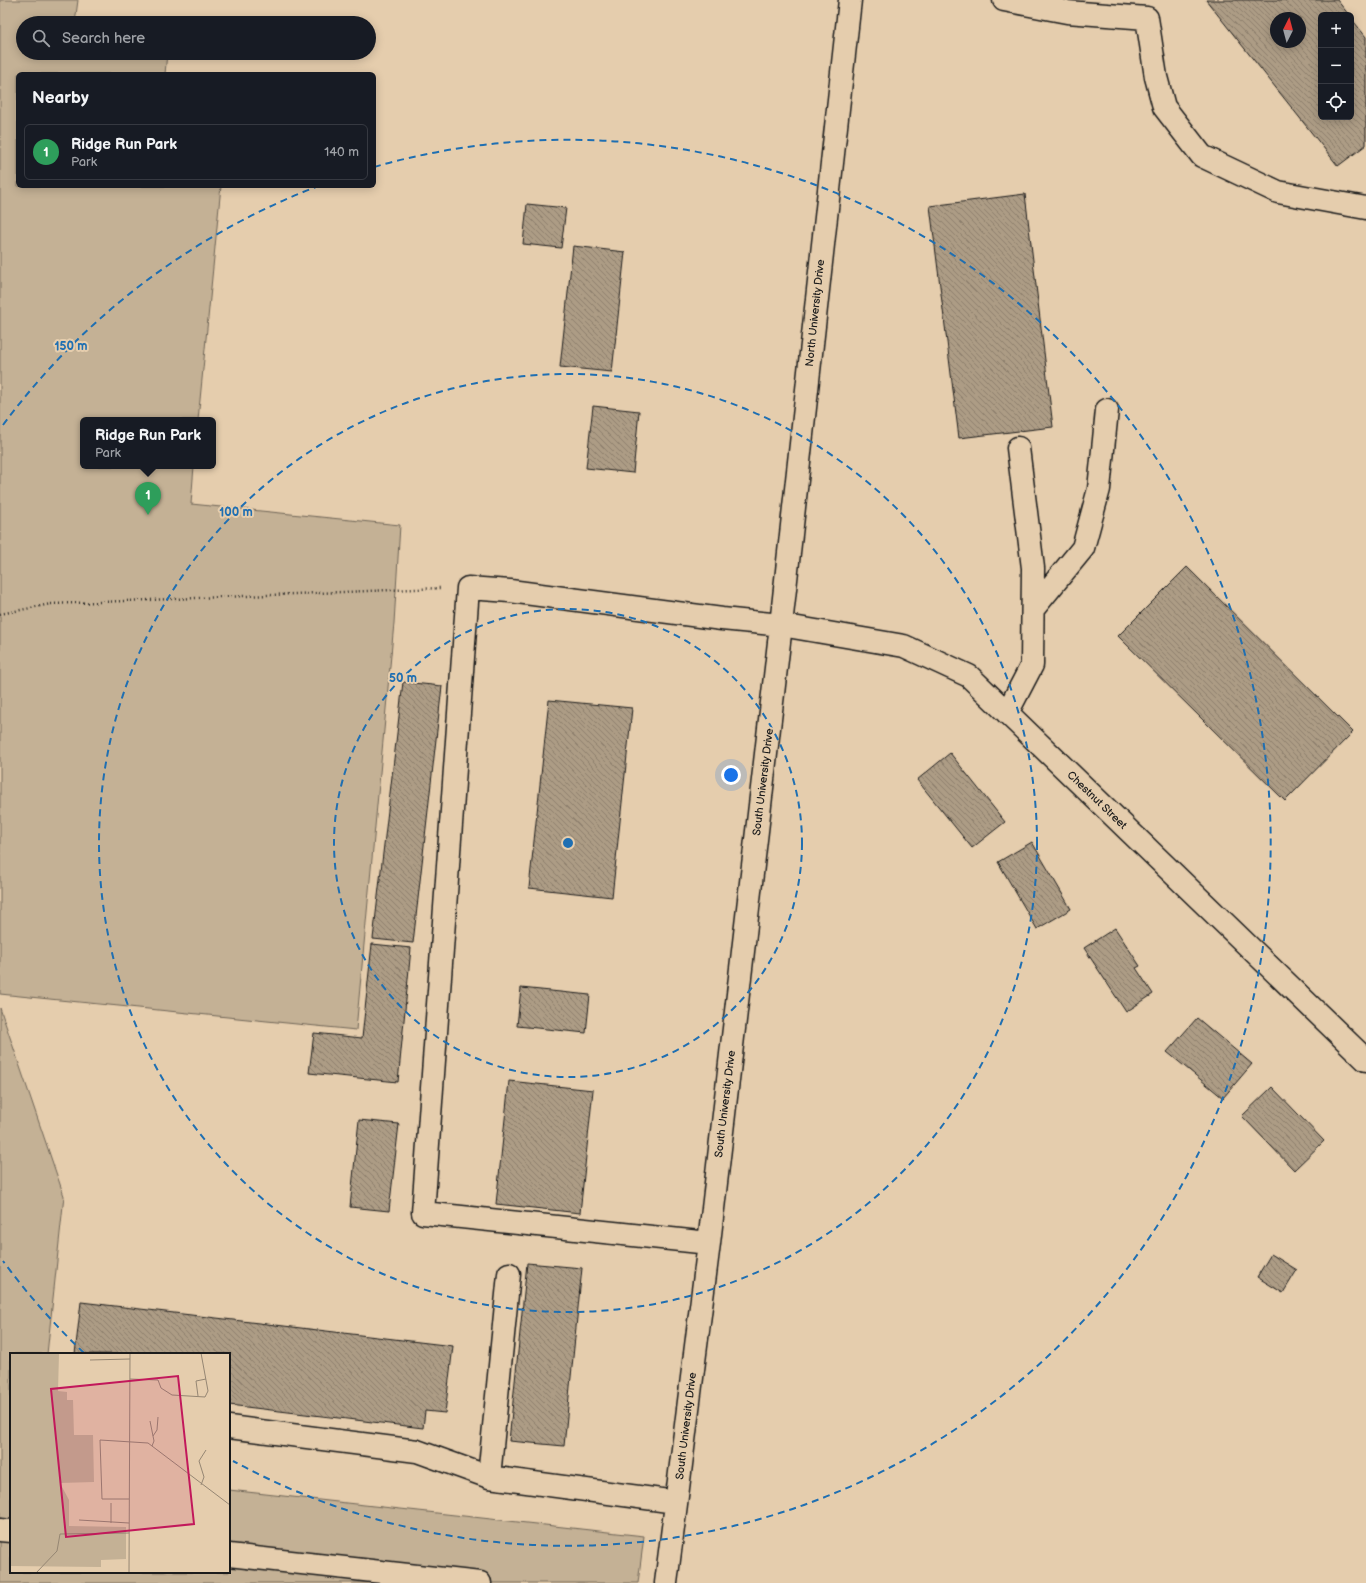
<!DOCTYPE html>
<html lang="en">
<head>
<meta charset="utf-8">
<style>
	body { margin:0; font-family:"Balsamiq Sans",sans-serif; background:#20242c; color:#f1f3f6 }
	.controls { position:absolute; right:12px; top:12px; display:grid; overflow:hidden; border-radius:6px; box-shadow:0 2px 10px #0003 }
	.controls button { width:36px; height:36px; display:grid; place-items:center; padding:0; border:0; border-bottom:1px solid #363941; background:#171b24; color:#f1f3f6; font:20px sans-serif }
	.compass { position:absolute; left:1270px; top:12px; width:36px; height:36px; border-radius:50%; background:#171b24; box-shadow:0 2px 10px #0003; rotate:6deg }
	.you { position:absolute; left:731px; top:775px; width:14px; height:14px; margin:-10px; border:3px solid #fff; border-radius:50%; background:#1a73e8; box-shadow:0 0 0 6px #1a73e833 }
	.badge { display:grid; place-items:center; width:26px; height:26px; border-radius:50%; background:#1f6fb2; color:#fff; font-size:13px; font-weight:700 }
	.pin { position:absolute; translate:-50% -33px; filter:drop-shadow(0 1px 2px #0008) }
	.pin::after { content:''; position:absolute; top:21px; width:14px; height:12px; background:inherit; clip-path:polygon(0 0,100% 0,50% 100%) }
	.popup { position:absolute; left:80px; top:417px; width:136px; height:52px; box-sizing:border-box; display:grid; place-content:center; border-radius:6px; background:#171b24; filter:drop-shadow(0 1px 3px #0005); font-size:13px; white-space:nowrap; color:#9ea1a6 }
	.popup b { font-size:15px; color:#f1f3f6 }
	.popup::after { content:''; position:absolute; left:50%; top:100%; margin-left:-8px; border:8px solid transparent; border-top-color:#171b24 }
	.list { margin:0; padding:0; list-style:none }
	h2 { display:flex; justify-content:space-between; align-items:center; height:52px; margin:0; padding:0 16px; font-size:17px }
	h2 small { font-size:13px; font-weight:400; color:#9ea1a6 }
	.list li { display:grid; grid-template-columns:26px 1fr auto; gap:12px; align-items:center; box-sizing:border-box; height:56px; margin:0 8px 8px; padding:0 8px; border:1px solid #363941; border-radius:6px }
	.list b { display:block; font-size:15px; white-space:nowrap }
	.list p { margin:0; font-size:13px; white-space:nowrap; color:#9ea1a6 }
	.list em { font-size:13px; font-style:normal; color:#9ea1a6 }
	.icon { flex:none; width:22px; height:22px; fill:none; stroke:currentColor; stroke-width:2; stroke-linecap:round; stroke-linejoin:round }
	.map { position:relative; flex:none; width:1366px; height:1583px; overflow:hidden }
	.search { position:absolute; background:#171b24; box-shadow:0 2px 10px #0003; left:16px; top:16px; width:360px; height:44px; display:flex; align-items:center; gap:10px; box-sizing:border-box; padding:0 14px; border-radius:22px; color:#9ea1a6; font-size:15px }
	.panel { position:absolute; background:#171b24; box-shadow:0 2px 10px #0003; left:16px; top:72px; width:360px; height:116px; border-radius:6px }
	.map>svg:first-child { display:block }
</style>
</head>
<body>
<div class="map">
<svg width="1366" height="1583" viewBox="0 0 1366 1583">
	<defs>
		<pattern id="building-back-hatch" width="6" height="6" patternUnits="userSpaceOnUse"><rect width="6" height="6" fill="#ad9c85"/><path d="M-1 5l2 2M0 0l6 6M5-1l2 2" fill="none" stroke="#8c7e6c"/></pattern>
	</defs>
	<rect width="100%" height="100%" fill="#e5cdad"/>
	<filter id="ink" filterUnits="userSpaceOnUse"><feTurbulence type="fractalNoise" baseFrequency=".025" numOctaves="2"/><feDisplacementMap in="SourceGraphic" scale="8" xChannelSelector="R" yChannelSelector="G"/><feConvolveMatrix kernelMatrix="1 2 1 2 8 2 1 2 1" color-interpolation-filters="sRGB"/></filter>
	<g filter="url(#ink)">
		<!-- green -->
		<path fill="#c4b195" stroke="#706658" d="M0,0h78l-3,23h-52v30h144l-2,21h-147v112h203l-23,234h-115v46h111l-3,38 209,21 -6,98 -38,407 -356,-36z
			M0,1008l64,188 -17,158h-36v218h218v-82l415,46 -6,47h-638z"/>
		<!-- building -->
		<path fill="url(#building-back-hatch)" stroke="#1c1c1c" fill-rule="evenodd" d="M1206,0h131l12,15h-28v102h30v-99l15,19v108l-28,21zM1276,18h24v24h-24z
			M1025,194l28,233 -94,11 -29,-232z
			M527,204l39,4 -5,40 -38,-4z
			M573,246l52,6 -13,120 -52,-5z
			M593,406l46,5 -6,62 -47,-5z
			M1187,567l166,165 -68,69 -167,-165z
			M403,682l39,4 -29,257 -40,-4z
			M549,700l83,8 -20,189 -83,-9z
			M950,753l55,69 -33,26 -55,-68z
			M1032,842l39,67 -34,20 -39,-67z
			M1115,928l25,38 -4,2 17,26 -27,18 -42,-64z
			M372,944l39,4 -13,134 -89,-9 5,-40 48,5z
			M521,988l69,7 -4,38 -69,-7z
			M1197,1018l55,46 -29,34 -56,-46z
			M509,1081l84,9 -13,123 -84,-9z
			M1272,1087l52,54 -30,29 -52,-54z
			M359,1120l40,4 -10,87 -39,-4z
			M1271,1254l26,16 -14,23 -26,-16z
			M527,1263l55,5 -18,178 -55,-5z
			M81,1302l372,44 -8,67 -20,-2 -2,17 -194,-23v-51h-154z"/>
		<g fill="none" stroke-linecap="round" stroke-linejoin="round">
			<defs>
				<path id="minor" d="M1004,0l63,12 80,6 9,59 8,30 38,49 76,36 88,16
					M1033,609l50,-61 16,-59 8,-79
					M1007,713l25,-48 1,-97 -15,-120
					M709,1243l-286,-30 45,-625 42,3 212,28 59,6 123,21 65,30 397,384
					M229,1427l188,24 72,26 187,25
					M489,1477l20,-203
					M0,1530l11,1
					M229,1555l251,28
					M666,1583l43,-340 72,-618 69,-625"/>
			</defs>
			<!-- minor casing -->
			<use href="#minor" stroke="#1c1c1c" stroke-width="25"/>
			<!-- path -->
			<path stroke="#1c1c1c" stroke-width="2.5" stroke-dasharray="1 3" stroke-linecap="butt" d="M0,614l51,-10 389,-16"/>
			<!-- minor -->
			<use href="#minor" stroke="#e5cdad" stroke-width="22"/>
		</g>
	</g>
	<!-- distance rings -->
	<g fill="none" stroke="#1f6fb2" stroke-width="2" stroke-dasharray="7 5">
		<circle cx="568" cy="843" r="234"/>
		<circle cx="568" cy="843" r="469"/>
		<path d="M84 1353A703 703 0 0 1 3 1261M3 425A703 703 0 0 1 316 187M374 167A703 703 0 1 1 233 1461"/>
	</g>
	<g text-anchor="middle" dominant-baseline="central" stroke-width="4" stroke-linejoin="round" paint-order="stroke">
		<!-- street labels -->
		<g font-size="11" fill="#1c1c1c" stroke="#e5cdad">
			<text transform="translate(815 313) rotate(-84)">North University Drive</text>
			<text transform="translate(763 782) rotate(-83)">South University Drive</text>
			<text transform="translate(1097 800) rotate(44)">Chestnut Street</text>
			<text transform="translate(725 1104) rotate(-83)">South University Drive</text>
			<text transform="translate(686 1426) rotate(-83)">South University Drive</text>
		</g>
	</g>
	<!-- overview -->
	<g transform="translate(10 1353)">
		<rect width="220" height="220" fill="#e5cdad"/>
		<path d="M0,0h49l-1,38 9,1v8h6l1,35h19l1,47 -34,1 9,17v26l57,1v32l-25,1v7l-91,-1z" fill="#c4b195"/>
		<path fill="none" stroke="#958673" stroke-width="1" d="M80,7l40,-1M120,26l28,1 3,8 11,7 33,2 3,-6 -7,-38M188,43l-2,-15 10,-2M140,68l4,20 -2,5M143,83l4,-6 1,-13M191,132l3,-8 -5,-16 7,-11M119,146h-27l-2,-59 48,3 82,62M101,150v20M69,167l50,3M26,220l21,-22 3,-17 69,-1M119,220l1,-220"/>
		<path fill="#c2185b" fill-opacity="0.15" stroke="#c2185b" stroke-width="2" d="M168,23l16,148 -128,13 -15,-148z"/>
		<rect width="220" height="220" fill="none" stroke="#1c1c1c" stroke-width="2"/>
	</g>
	<circle cx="568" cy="843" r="6" fill="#1f6fb2" stroke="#e5cdad" stroke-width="2"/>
	<g font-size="12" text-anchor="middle" font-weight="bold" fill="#1f6fb2" stroke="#e5cdad" stroke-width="4" stroke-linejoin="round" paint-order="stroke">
		<text x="71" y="350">150 m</text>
		<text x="236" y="516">100 m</text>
		<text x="403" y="682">50 m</text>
	</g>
</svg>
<div class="controls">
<button>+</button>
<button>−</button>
<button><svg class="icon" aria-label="locate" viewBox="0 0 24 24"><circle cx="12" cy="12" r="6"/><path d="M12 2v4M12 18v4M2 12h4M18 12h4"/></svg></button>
</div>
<svg class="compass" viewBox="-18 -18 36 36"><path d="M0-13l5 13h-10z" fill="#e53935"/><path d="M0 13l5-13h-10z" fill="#9ea1a6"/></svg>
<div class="you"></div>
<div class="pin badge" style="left:148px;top:515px;background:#2e9e5b">1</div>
<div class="popup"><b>Ridge Run Park</b>Park</div>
<div class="search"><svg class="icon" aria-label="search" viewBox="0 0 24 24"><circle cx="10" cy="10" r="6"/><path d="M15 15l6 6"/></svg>Search here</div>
<section class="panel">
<h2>Nearby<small></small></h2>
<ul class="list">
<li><span class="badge" style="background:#2e9e5b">1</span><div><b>Ridge Run Park</b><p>Park</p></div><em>140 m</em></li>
</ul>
</section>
</div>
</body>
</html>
